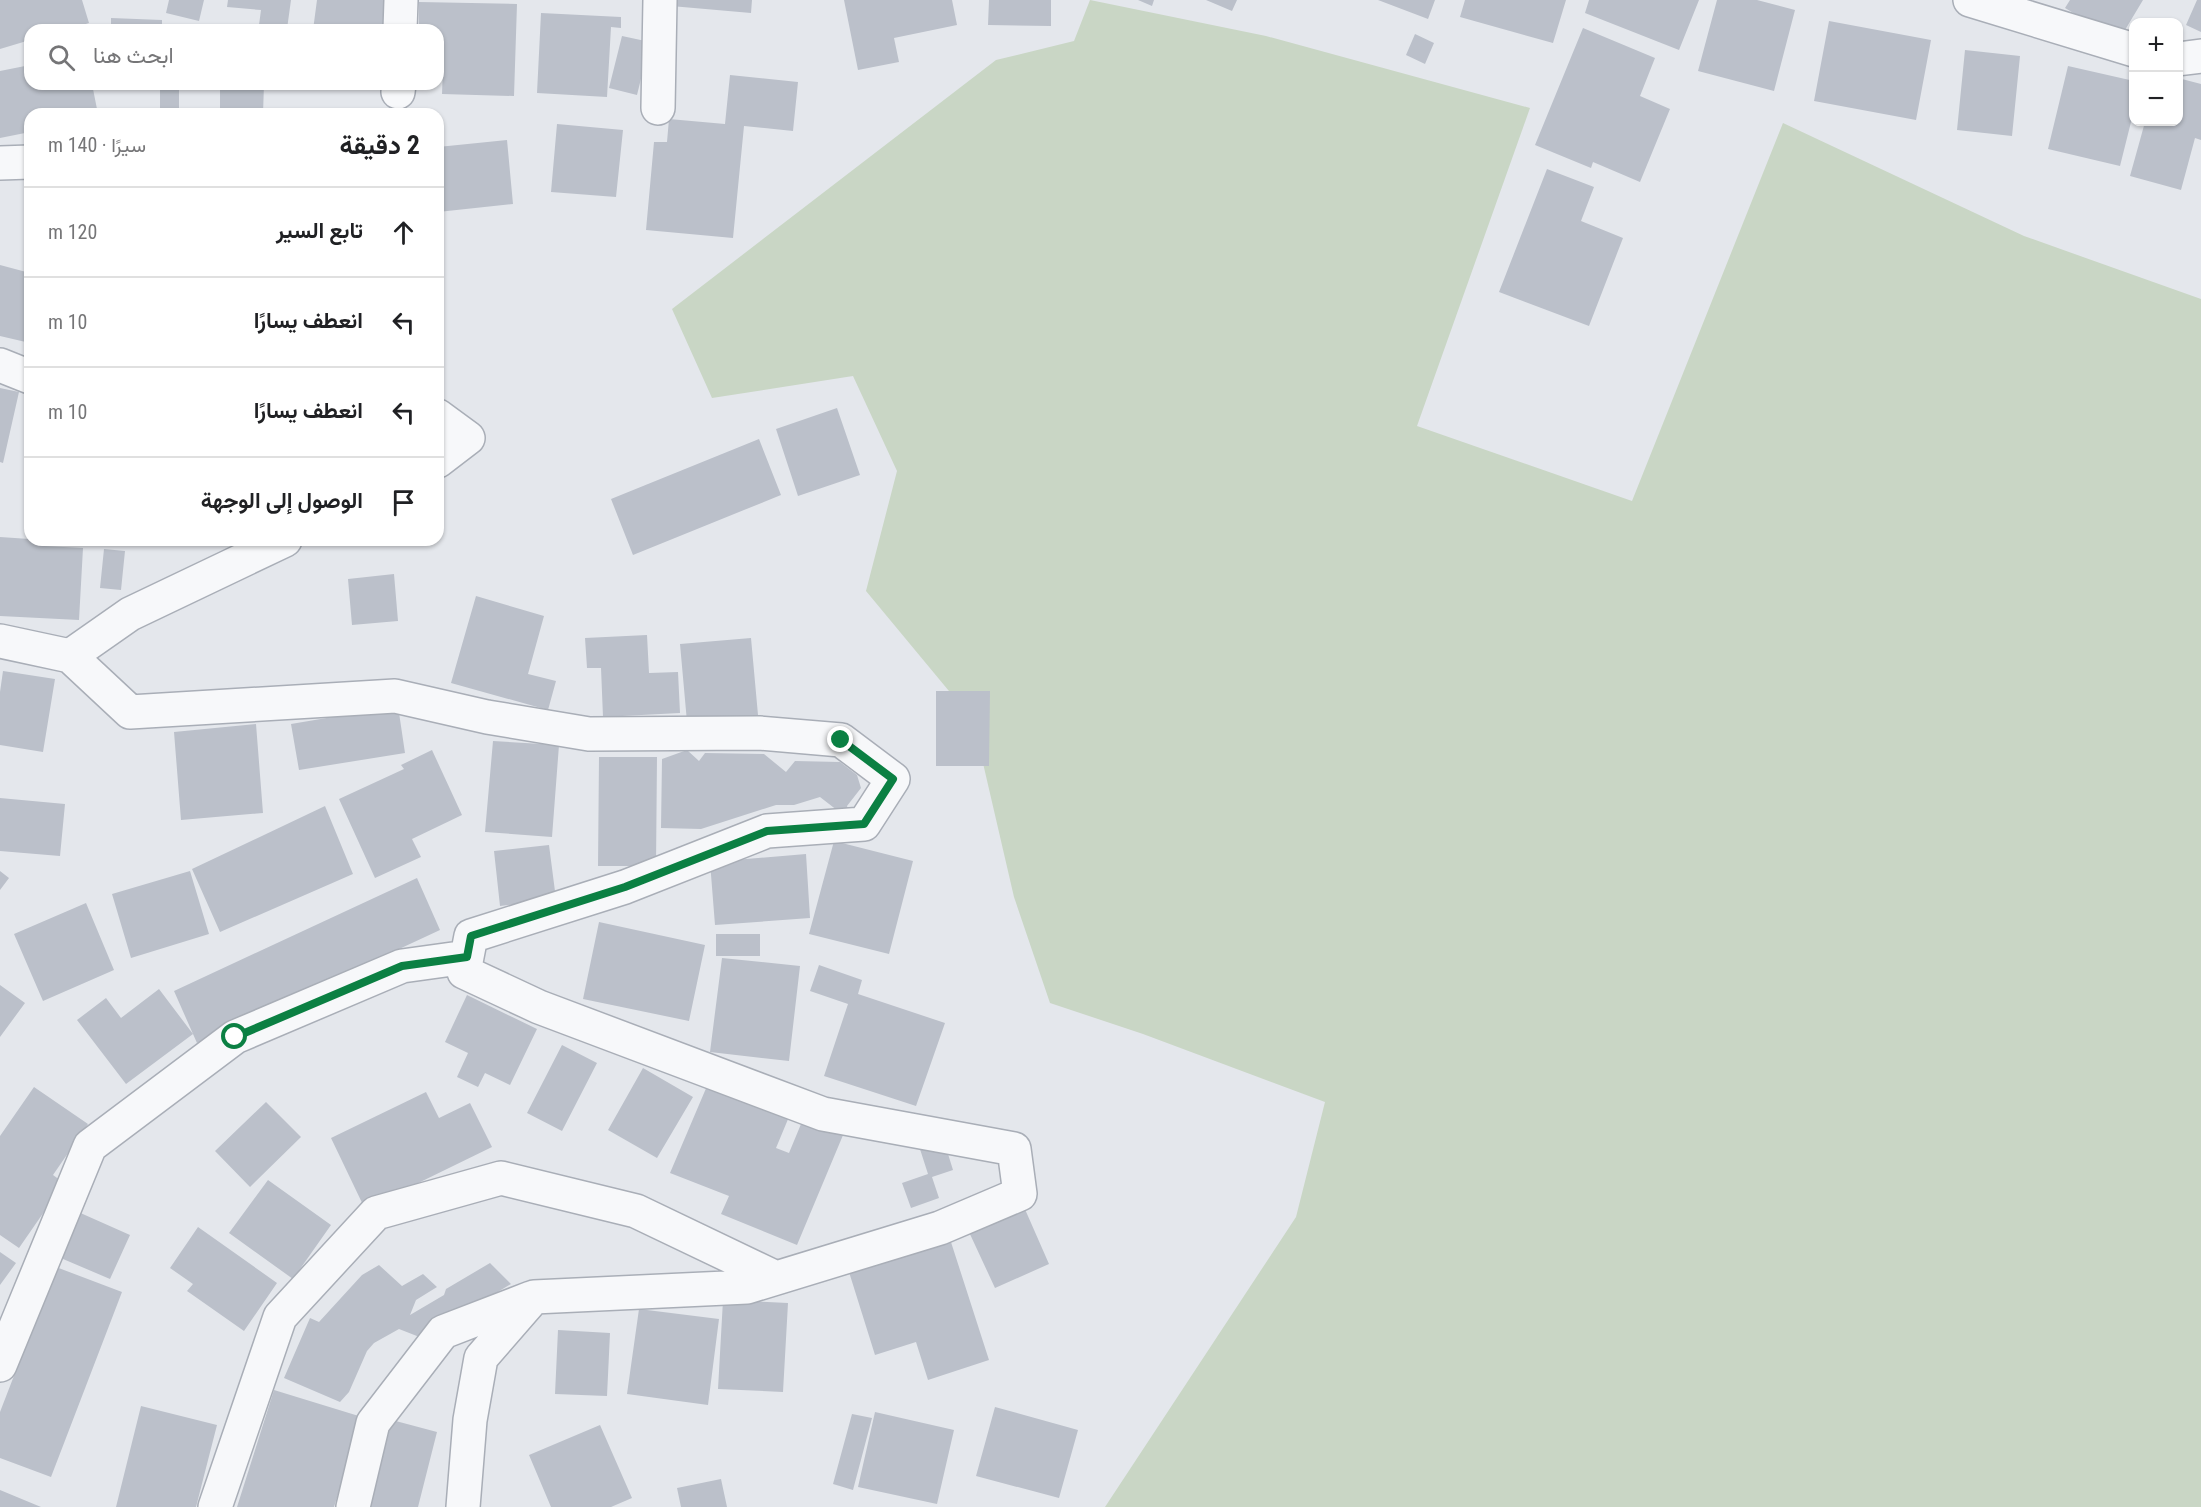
<!DOCTYPE html>
<html lang="ar">
<head>
<meta charset="utf-8">
<style>
	body { margin:0; font-family:"Roboto Condensed",Vazirmatn,sans-serif; background:#f6f6f6; color:#202124; direction:rtl }
	.controls { position:absolute; right:18px; top:18px; display:grid; overflow:hidden; border-radius:12px; box-shadow:0 2px 4px #0004 }
	.controls button { width:54px; height:54px; display:grid; place-items:center; padding:0; border:0; border-bottom:2px solid #e0e0e0; background:#fff; color:#202124; font:30px sans-serif }
	.stop { position:absolute; width:18px; height:18px; margin:-14px; border:4px solid #0b8043; border-radius:50%; background:#fff }
	.stop.end { background:#0b8043; border-color:#fff; box-shadow:0 2px 6px #0008 }
	.list { margin:0; padding:0; list-style:none }
	h2 { display:flex; justify-content:space-between; align-items:center; height:78px; margin:0; padding:0 24px; font-size:26px }
	h2 small { font-size:20px; font-weight:400; color:#757577 }
	.list li { display:grid; grid-template-columns:39px 1fr auto; gap:18px; align-items:center; box-sizing:border-box; height:90px; padding:0 24px; border-top:2px solid #e0e0e0 }
	.list b { display:block; font-size:22px; white-space:nowrap }
	.list em { font-size:20px; font-style:normal; color:#757577 }
	.icon { flex:none; width:33px; height:33px; fill:none; stroke:currentColor; stroke-width:2; stroke-linecap:round; stroke-linejoin:round }
	.map { position:relative; flex:none; width:2201px; height:1507px; overflow:hidden; direction:ltr }
	.search { position:absolute; background:#fff; box-shadow:0 2px 4px #0004; left:24px; top:24px; width:420px; height:66px; display:flex; align-items:center; gap:15px; box-sizing:border-box; padding:0 21px; border-radius:18px; color:#757577; font-size:22px }
	.panel { position:absolute; background:#fff; box-shadow:0 2px 4px #0004; left:24px; top:108px; width:420px; height:438px; border-radius:18px; direction:rtl }
	.map>svg:first-child { display:block }
</style>
</head>
<body>
<div class="map">
<svg width="2201" height="1507" viewBox="0 0 2201 1507">
	<rect width="100%" height="100%" fill="#e4e7ec"/>
	<!-- green -->
	<path fill="#c9d6c5" d="M1090,0l176,36 264,72 -113,318 215,75 151,-378 241,113 177,63v1208h-1096l191,-290 29,-115 -182,-68 -93,-31 -36,-106 -41,-177 -107,-129 31,-120 -44,-95 -141,22 -40,-89 324,-249 78,-19z"/>
	<!-- building -->
	<path fill="#bbc0ca" d="M0,0h82l7,23 -23,7h-36v10l-30,9z
		M169,0h35l-5,21 -33,-8z
		M228,0h63l-4,29 -28,-4 2,-15 -34,-3z
		M317,0h71l-4,30h-71z
		M671,0h81l-1,13 -80,-7z
		M844,0h108l5,25 -63,13 5,24 -41,8z
		M989,0h62v26l-63,-1z
		M1138,0h16l-2,6z
		M1206,0h31l-5,11z
		M1378,0h57l-7,19z
		M1465,0h101l-13,43 -93,-26z
		M1589,0h110l-20,50 -94,-37z
		M1717,0h40l38,10 -21,81 -76,-20z
		M2070,0h73l-24,40 -54,-32z
		M2197,0h4v32l-15,-7z
		M419,2l98,2 -3,92 -72,-2 2,-53h-6v-11h-19z
		M541,13l80,4v11l-10,-1 -4,70 -70,-4z
		M111,18l51,2v10h-51z
		M1829,21l102,19 -15,80 -102,-19z
		M1583,28l72,30 -15,38 30,13 -30,73 -47,-20 -2,6 -56,-23z
		M1415,34l19,9 -9,21 -19,-9z
		M622,36l28,6 -13,53 -28,-7z
		M1965,50l55,6 -8,80 -55,-6z
		M30,65v19h62l6,30h-68v18l-30,6v-67z
		M2068,66l66,15v29l-14,56 -72,-17z
		M730,75l68,7 -5,49 -49,-5 -11,112 -87,-8 8,-88h13l2,-23 56,5z
		M2178,78l23,6v56l-6,-2 -14,52 -51,-14 15,-54h33z
		M160,84h19v30h-19z
		M220,84h44l-1,30h-43z
		M557,124l66,6 -7,67 -65,-5z
		M507,140l6,64 -75,8v-65z
		M1547,169l47,18 -13,34 42,17 -34,88 -90,-34z
		M0,265l30,8v70l-30,-7z
		M0,388l19,4 -16,71 -3,-1z
		M837,408l23,67 -62,21 -22,-67z
		M759,439l22,56 -148,60 -22,-56z
		M29,457h1v29l-6,-1z
		M0,537l44,3v6l39,2 -4,72 -79,-4z
		M104,549l21,2 -4,39 -21,-2z
		M394,574l4,47 -46,4 -4,-46z
		M476,596l68,20 -16,58 28,7 -8,29 -97,-27z
		M647,635l2,38 29,-1 2,41 -77,4 -2,-49h-14l-2,-30z
		M751,638l7,77 -71,7 -7,-78z
		M3,671l52,8 -12,73 -43,-7v-53z
		M936,691h54l-1,75h-53z
		M398,706l7,47 -106,17 -8,-46z
		M256,724l7,89 -82,7 -7,-88z
		M493,741l66,4 -7,92 -67,-5z
		M432,750l30,65 -50,24 9,18 -46,21 -36,-79 65,-30 -3,-4z
		M687,750l12,11 6,-8 59,1 22,18 9,-11 45,1 17,13 4,13 -14,18 4,15 -31,-24 -26,8h-18l-75,24 -40,-1 1,-69z
		M599,757h58l-1,109h-58z
		M0,798l65,6 -5,52 -60,-5z
		M325,806l28,68 -133,58 -28,-63z
		M834,841l79,20 -24,93 -80,-20z
		M549,845l7,54 -56,7 -6,-55z
		M806,854l4,64 -95,7 -5,-63z
		M0,871l9,7 -9,12z
		M190,871l19,63 -78,24 -19,-64z
		M417,878l23,52 -243,113 -23,-52z
		M86,903l28,67 -71,31 -29,-67z
		M599,922l106,23 -16,76 -106,-22z
		M716,934h44v22h-44z
		M722,958l78,8 -11,95 -79,-9z
		M819,965l43,15 -4,14 87,29 -29,83 -92,-30 24,-72 -38,-13z
		M0,985l25,18 -25,34z
		M159,989l34,45 -67,50 -49,-64 29,-22 15,20z
		M467,995l70,34 -27,56 -25,-12 -7,14 -21,-10 11,-24 -23,-11z
		M562,1045l35,18 -35,68 -35,-18z
		M643,1068l50,29 -36,61 -49,-28z
		M710,1079l81,33 -15,36 13,5 17,-41 40,16 -49,117 -76,-31 8,-18 -59,-23z
		M34,1087l54,37 -35,51 11,8 -45,65 -19,-13v-99z
		M426,1092l13,26 31,-15 22,44 -127,62 -34,-71z
		M266,1102l35,35 -51,50 -35,-36z
		M943,1138l10,32 -21,7 7,21 -28,10 -9,-25 26,-9 -9,-28z
		M268,1180l63,45 -38,54 -64,-46z
		M1024,1207l25,57 -54,24 -26,-56z
		M76,1211l54,24 -20,44 -54,-23z
		M198,1227l79,56 -33,48 -57,-40 6,-7 -23,-16z
		M950,1239l39,121 -61,20 -12,-38 -41,13 -26,-83z
		M0,1252l16,11 -16,22z
		M490,1263l21,21 -89,54 -23,-9 -25,14 -7,8 -18,41 -9,10 -56,-24 26,-60 9,4 43,-47 17,-10 23,21 21,-12 14,13 -21,13 -6,15 34,-20 2,-6z
		M56,1267l66,25 -71,185 -51,-19v-46z
		M723,1300l65,3 -5,89 -65,-3z
		M639,1309l80,10 -11,86 -81,-11z
		M558,1330l52,3 -3,63 -52,-2z
		M274,1390l88,27 -28,90h-97z
		M141,1406l76,19 -21,82h-80z
		M995,1407l83,23 -19,68 -83,-22z
		M875,1412l79,18 -17,74 -79,-17z
		M852,1414l20,4 -19,72 -20,-6z
		M392,1420l45,12 -19,75h-55l5,-21 7,2z
		M600,1425l32,73 -21,9h-60l-22,-52z
		M721,1479l6,28h-46l-4,-19z
		M0,1490l41,17h-41z"/>
	<g fill="none" stroke-linecap="round" stroke-linejoin="round">
		<defs>
			<path id="street" d="M1970,0l164,50
				M400,30l1,-30
				M2178,59l23,-3
				M398,92l1,-8
				M658,108l2,-108
				M0,163l30,-1
				M0,365l30,12
				M438,416l30,22 -30,23
				M285,540l-155,74 -60,42 60,56 265,-16 92,21 102,17 170,-1 82,7 52,39 -29,45 -97,7 -142,56 -154,49 -7,36 75,35 284,107 191,35 6,45 -80,34 -193,59 -213,10 -53,61 -11,62 -7,87
				M0,641l70,15
				M0,1365l90,-219 145,-109 167,-71 65,-9
				M215,1507l65,-190 96,-104 125,-35 135,33 140,67
				M353,1507l20,-84 70,-91 88,-34"/>
		</defs>
		<!-- street casing -->
		<use href="#street" stroke="#a9aeb7" stroke-width="36"/>
		<!-- street -->
		<use href="#street" stroke="#f7f8fa" stroke-width="33"/>
	</g>
	<g fill="none" stroke-linecap="round" stroke-linejoin="round">
		<!-- route -->
		<path stroke="#0b8043" stroke-width="8" d="M235,1037l167,-71 65,-9 4,-21 154,-49 142,-56 97,-7 29,-45 -52,-39"/>
	</g>
</svg>
<div class="controls">
<button>+</button>
<button>−</button>
</div>
<div class="stop" style="left:235px;top:1037px"></div>
<div class="stop end" style="left:841px;top:740px"></div>
<div class="search"><svg class="icon" aria-label="search" viewBox="0 0 24 24"><circle cx="10" cy="10" r="6"/><path d="M15 15l6 6"/></svg>ابحث هنا</div>
<section class="panel">
<h2>2 دقيقة<small>سيرًا · 140 m</small></h2>
<ul class="list">
<li><svg class="icon" aria-label="ahead" viewBox="0 0 24 24"><path d="M12 20V5M6 11l6-6 6 6"/></svg><div><b>تابع السير</b></div><em>120 m</em></li>
<li><svg class="icon" aria-label="left" viewBox="0 0 24 24"><path d="M17 20v-9H6M10 6l-5 5 5 5"/></svg><div><b>انعطف يسارًا</b></div><em>10 m</em></li>
<li><svg class="icon" aria-label="left" viewBox="0 0 24 24"><path d="M17 20v-9H6M10 6l-5 5 5 5"/></svg><div><b>انعطف يسارًا</b></div><em>10 m</em></li>
<li><svg class="icon" aria-label="arrive" viewBox="0 0 24 24"><path d="M6 21V4h12l-3 4 3 4H6"/></svg><div><b>الوصول إلى الوجهة</b></div></li>
</ul>
</section>
</div>
</body>
</html>
